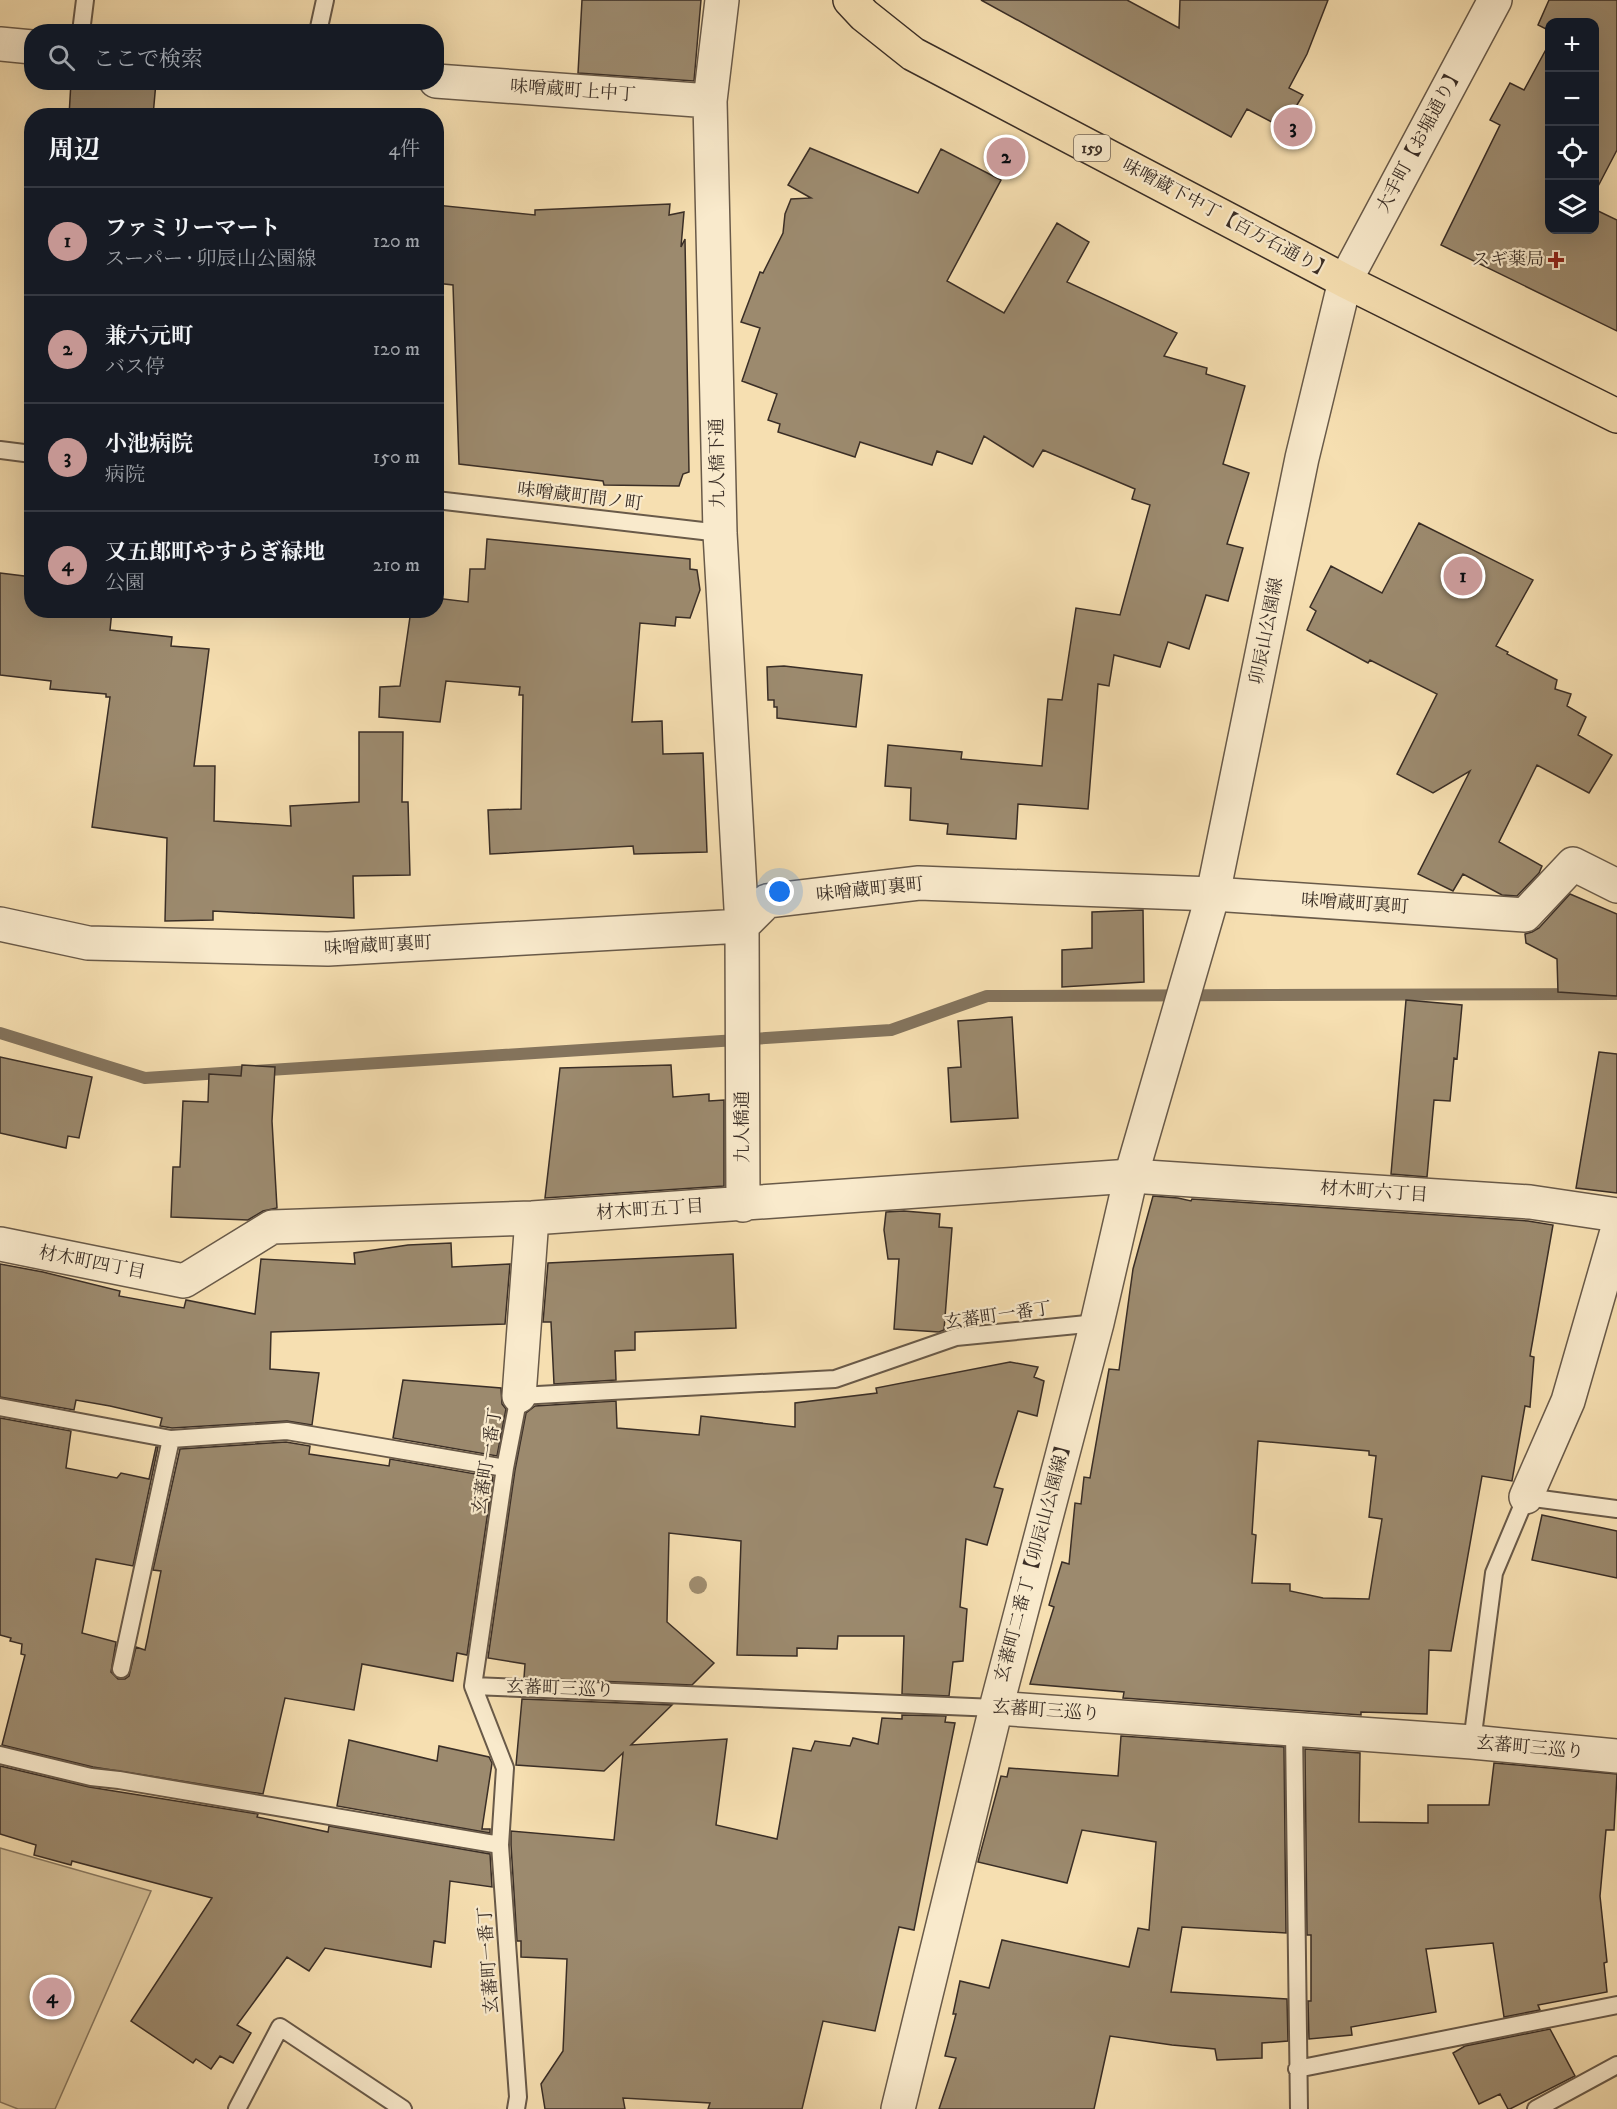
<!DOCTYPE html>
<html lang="ja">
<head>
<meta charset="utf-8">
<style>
	body { margin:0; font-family:"IM FELL DW Pica","Noto Serif JP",serif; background:#242831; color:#f1f3f6 }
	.controls { position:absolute; right:18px; top:18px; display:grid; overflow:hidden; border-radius:12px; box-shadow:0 6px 24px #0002 }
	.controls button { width:54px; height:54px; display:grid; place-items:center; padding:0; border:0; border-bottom:2px solid #363941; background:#171b24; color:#f1f3f6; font:30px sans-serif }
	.you { position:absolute; left:780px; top:892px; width:21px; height:21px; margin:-15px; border:4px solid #fff; border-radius:50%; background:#1a73e8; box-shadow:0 0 0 9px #1a73e833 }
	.badge { display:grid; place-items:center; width:39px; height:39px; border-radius:50%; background:#c59692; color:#111; font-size:20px; font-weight:700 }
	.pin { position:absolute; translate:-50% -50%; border:3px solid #fff; box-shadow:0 2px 6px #0006 }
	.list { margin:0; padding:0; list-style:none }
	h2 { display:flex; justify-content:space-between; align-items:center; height:78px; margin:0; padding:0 24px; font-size:26px }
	h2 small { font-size:20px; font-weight:400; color:#9ea1a6 }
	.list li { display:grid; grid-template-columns:39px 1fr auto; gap:18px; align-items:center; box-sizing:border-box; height:108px; padding:0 24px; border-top:2px solid #363941 }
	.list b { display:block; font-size:22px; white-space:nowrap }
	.list p { margin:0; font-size:20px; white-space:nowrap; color:#9ea1a6 }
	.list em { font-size:20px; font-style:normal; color:#9ea1a6 }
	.icon { flex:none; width:33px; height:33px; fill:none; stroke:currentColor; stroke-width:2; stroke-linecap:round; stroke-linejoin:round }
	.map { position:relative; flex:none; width:1617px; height:2109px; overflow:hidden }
	.search { position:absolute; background:#171b24; box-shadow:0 6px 24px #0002; left:24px; top:24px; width:420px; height:66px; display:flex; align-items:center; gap:15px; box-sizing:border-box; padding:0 21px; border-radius:24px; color:#9ea1a6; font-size:22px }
	.panel { position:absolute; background:#171b24; box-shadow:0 6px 24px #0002; left:24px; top:108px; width:420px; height:510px; border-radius:24px }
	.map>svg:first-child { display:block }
</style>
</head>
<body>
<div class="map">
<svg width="1617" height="2109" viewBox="0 0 1617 2109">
	<rect width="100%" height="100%" fill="#f6dfb1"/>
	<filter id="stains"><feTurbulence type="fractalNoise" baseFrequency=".00333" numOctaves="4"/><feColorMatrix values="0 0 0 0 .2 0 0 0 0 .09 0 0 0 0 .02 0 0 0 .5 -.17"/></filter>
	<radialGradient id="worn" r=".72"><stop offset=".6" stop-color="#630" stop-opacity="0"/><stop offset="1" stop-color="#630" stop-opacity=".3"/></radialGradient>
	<!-- green -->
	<path fill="#d6c199" stroke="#887860" stroke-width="1.5" d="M0,1848l151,43 -96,218h-37l-18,-7z"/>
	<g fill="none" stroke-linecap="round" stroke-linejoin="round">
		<!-- stream -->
		<path stroke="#84745d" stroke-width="12" d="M0,1033l145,45 746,-48 96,-34 630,-2"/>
	</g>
	<!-- building -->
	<path fill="#9c8a6e" stroke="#3a2e26" stroke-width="1.5" fill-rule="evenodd" d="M582,0h119l-7,81 -116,-8z
		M981,0h146l52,28 1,-28h148l-21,54 -18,34 14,7 -20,33 -36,-19 -16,28z
		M1549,0h68v150l-23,44v-172h-44v9l-12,-6z
		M1550,42v188h44v-21l23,11v111l-176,-86 59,-120 -10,-5 20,-37 14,7z
		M71,82h85l-3,34h-84z
		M810,148l108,45 23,-44 60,31 -54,101 57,32 53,-90 32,19 -22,40 110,51 -13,23 43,12 -1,6 39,12 -22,78 26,9 -22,71 16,4 -15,53 -22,-6 -17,54 -21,-7 -8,25 -46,-12 -5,31 -11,-2 -10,125 -70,-5 -2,35 -69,-5 1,-10 -38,-4 1,-32 -26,-2 3,-41 74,7 -1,7 81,7 6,-67 14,1 14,-92 44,7 30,-110 -18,-6 3,-10 -92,-39 -10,17 -49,-31 -12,28 -35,-13 -5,14 -72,-23 -5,15 -77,-25 2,-8 -12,-4 9,-26 -35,-13 18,-53 -19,-6 19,-50 3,1 20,-40 2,-19 6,-15 20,-1 -23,-13z
		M670,204l-1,11 15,-3 -3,35 4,-8 4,233 -6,2 -4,12 -75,-1 -1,-4 -144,-17 -6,-179 -17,-2v-78l99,10v-5z
		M1419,523l114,57 -37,66 12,6 -1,2 50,26 -2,9 16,5 -4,12 19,11 -8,18 34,20 -23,38 -52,-28 -38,77 43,24 -3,7 -22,23 -15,-1 -39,-21 -10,17 -35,-17 52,-103 -37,22 -36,-19 40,-80 -67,-34 -2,3 -61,-33 9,-19 -6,-4 21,-41 51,27z
		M487,539l203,20v10l7,1 3,20 -10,28 -14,-1 -1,9 -35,-3 -8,99 30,-1 1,33 40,-1 4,99 -73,2 -1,-8 -143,8 -2,-44 33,-1 2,-114h-4l1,-8 -74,-6 -6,41 -61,-5 1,-30 20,-1 11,-76h25v-12l32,4 2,-33h15z
		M0,573l32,4v33h80l-2,20 62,7 -1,9 38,3 -15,117h21l-1,55 77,5 -1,-20 69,-4v-70h44l-1,70h6l2,73 -57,1 1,42 -141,-7v9l-48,1 2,-83 -75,-11 18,-130h-4v-3l-56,-5 1,-8 -51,-6z
		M784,666l78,9 -6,52 -79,-9v-11h-3v-7h-6l-1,-33z
		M1570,894l47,20v82l-59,-4 -1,-33 -31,-16 -1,-9 7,-2 7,-4z
		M1143,910l1,72 -82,5v-37l30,-2v-36z
		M1406,1000l56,5 -5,54 -3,-1 -4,43 -16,-1 -7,77 -36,-3z
		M1012,1017l6,101 -67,4 -3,-54 13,-1 -3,-46z
		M1599,1052l18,2v139l-41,-5z
		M0,1057l92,20 -13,61 -11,-2 -2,12 -66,-15z
		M242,1065l33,2 -3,54 5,87 -14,3 -15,9 -77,-3 2,-50h7l3,-66 25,1 1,-28 32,2z
		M671,1065l2,32 36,-3v7l15,-1v86l-179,12 15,-130z
		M1153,1196l25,2 13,3 1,-2 336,22 25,4 -23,131 4,1 -4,50 -5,-1 -13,75 -30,-5 -31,175 -22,-1 -2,64 -66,-2v3l-238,-17 1,-6 -94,-8 24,-77 -5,-2 13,-43 7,2 6,-61 6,1 3,-27 6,1 19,-109 10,1 14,-101zM1258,1441l111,10v4l7,1 -7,61 13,2 -13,80 -46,-1 -33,-7v-7l-38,-1 4,-48 -4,-1z
		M904,1211l36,3 -1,13 13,1 -8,102 -5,2 -45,-3 5,-70h-11l-4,-29 2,-18z
		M451,1243l1,24 58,-3 -5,60 -234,8 -1,37 49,4 -7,52 -25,-4 -115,7 -12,-2 2,-8 -52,-12 -34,-6 -2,10 -74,-13v-133l43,8 77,19 -1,5 65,12 2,-8 69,14 6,-55 94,5 -1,-11 54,-8z
		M733,1254l3,74 -101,4v18l-20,1 1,29 -62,4 -3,-62h-8l5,-59z
		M1010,1362l28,5 -4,10 10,4 -7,35 -19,-5 -24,76 9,2 -16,56 -21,-6 -6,68 7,2 -4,52 -10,1 -4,34 -47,-2 2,-58h-66l-1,13 -40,-1v8l-60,-1 4,-114 -72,-8 -2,89 47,41 -22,22 -168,-7 1,-14 -37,-6 27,-188 11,-57 9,-7 81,-5 1,27 82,7 2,-19 94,11v-24l82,-10 -1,-5z
		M403,1380l98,8 1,16 4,5 -9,47 -104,-18z
		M0,1418l71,13 -5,37 51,10 4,-5 28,6 7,-32h2l-25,119 -37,-7 -14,74 34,9 -5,30 7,7h7l4,-3 7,-29 9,3 3,-14 13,-65 -8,-1 27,-121 106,-7 24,4 -1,8 80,12 1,-7 103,18 -26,178 -10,-2 -4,28 -91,-17 -8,46 -69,-12 -22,96 -170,-27 -91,-22 23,-90 -4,-1 1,-10 -12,-3 1,-3 -11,-3z
		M1542,1515l75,16v47l-85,-18z
		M522,1699l150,6 -41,40 96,-6 -11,86 61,14 16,-91 18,3 4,-10 35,5 3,-8 25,6 4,-26 20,1v-4l44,1 -1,6 10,1 -41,207 -15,-3 -24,104 -52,-10 -21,88h-94l2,-6 -87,-5 2,11h-80l-4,-25 22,-33 4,-92 -46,-2v-16h-4l-6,-96v-14l103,9 9,-87 -19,18 -88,-6z
		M1121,1736l163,11 2,186 -104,-6 -11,65 116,7 1,42 -26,2v15l-45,2 -2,-11 -43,-4 -62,-9 -16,73h-155l17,-51 -11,-2 11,-42h-3l7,-33 29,7 13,-48 127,27 9,-39 11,2 7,-88 -74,-12 -15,53 -89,-21 23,-86 6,1 2,-9 109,8z
		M349,1740l88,21 2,-15 50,11 3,6 -10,66h8v4l-153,-27z
		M1305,1749l55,4 -1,69 69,1v-18h61l5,-42 123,11 -3,56h-8l-6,66 7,66 -3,1 3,29 -69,13 2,5 -36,7 -11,-74 -67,6 10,63 -85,15 1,8 -43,4 -1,-38h3v-66h-4z
		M0,1766l89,21 169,27 -1,3 71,15 1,-6 161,28 2,33 -42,-6 -5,62 -11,-2 -3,26 -106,-19 -16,23 -22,-14 -50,68 14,8 -18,30 -13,-7 -9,13 -15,-10 -3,4 -62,-42 81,-123 -140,-37 -1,4 -37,-10 2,-10 -36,-11z
		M1550,2029l25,47 -65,33h-2l-8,-15 -21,10 -26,-51 12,-7z"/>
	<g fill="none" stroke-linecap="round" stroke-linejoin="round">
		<defs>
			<path id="service" d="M81,32l4,-32
				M318,32l7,-32
				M0,450l32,4
				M436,500l284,33
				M0,1407l171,32 116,-8 218,37
				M121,1669l50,-230
				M473,1686l523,22
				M1294,1729l5,380
				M1472,1742l22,-169 32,-76 91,12
				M0,1755l91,22 28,3 381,65
				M1297,2069l320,-64
				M237,2109l43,-82 123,82
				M516,2109l2,-12 -18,-252 5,-77 -32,-82 32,-218 14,-72 316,-17 121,-42 141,-14
				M1536,2109l81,-44"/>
			<path id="minor" d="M722,0l-12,101 10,432 22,393 1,279
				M0,44l32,3
				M436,81l274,20
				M0,924l88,19 240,6 414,-23 25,-25 152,-18 294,11 312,21 48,-51 44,22
				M0,1244l184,37 88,-54 260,-9 599,-42 399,26 87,13
				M519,1396l13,-178
				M1526,1497l42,-96 49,-170
				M996,1708l476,34 145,14"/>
			<path id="tertiary" d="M898,2109l98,-401 101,-385 34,-147 82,-282 89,-436 43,-177 150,-281"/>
			<path id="trunk" d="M850,0l14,15 49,39 432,227 272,135"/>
		</defs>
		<!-- service casing -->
		<use href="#service" stroke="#695a49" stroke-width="20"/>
		<!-- minor casing -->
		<use href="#minor" stroke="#695a49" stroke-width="36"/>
		<!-- tertiary casing -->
		<use href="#tertiary" stroke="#695a49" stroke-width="36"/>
		<!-- trunk casing -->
		<use href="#trunk" stroke="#3a2e26" stroke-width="36"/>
		<!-- service -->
		<use href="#service" stroke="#f9eacc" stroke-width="16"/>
		<!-- minor -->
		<use href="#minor" stroke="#f9eacc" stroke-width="33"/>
		<!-- tertiary -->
		<use href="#tertiary" stroke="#f9eacc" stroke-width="33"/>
		<!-- trunk -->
		<use href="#trunk" stroke="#f6dfb1" stroke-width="33"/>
	</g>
	<!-- trees -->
	<circle fill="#a08e71" cx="698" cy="1585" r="9"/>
	<!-- markers -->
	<path fill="#8f2418" stroke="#f9eacc" stroke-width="2" d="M1553 251h6v6h6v6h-6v6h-6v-6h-6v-6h6z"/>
	<g text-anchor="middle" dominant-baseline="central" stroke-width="4.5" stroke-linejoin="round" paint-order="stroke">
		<!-- shield labels -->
		<rect fill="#f9eacc" stroke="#736658" stroke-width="1.5" x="1074" y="135" width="36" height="26" rx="4.5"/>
		<g font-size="16" font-weight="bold" fill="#3a2e26">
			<text x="1092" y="148">159</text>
		</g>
		<!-- street labels -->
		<g font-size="18" fill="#3a2e26" stroke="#f9eacc">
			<text transform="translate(573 91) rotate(4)">味噌蔵町上中丁</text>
			<text transform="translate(1420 140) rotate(-62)">大手町【お堀通り】</text>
			<text transform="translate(1227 219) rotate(28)">味噌蔵下中丁【百万石通り】</text>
			<text transform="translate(718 463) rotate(-91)">九人橋下通</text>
			<text transform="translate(580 497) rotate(7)">味噌蔵町間ノ町</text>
			<text transform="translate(1267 631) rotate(-79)">卯辰山公園線</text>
			<text transform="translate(870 890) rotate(-6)">味噌蔵町裏町</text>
			<text transform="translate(1355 904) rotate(4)">味噌蔵町裏町</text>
			<text transform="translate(378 946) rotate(-3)">味噌蔵町裏町</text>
			<text transform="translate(743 1127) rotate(-90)">九人橋通</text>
			<text transform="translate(1374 1192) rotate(4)">材木町六丁目</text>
			<text transform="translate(650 1210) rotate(-4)">材木町五丁目</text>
			<text transform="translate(92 1263) rotate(11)">材木町四丁目</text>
			<text transform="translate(998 1316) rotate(-8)">玄蕃町一番丁</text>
			<text transform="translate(488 1461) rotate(-81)">玄蕃町一番丁</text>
			<text transform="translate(1034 1560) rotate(-75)">玄蕃町二番丁【卯辰山公園線】</text>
			<text transform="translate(560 1689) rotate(2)">玄蕃町三巡り</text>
			<text transform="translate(1046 1711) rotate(4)">玄蕃町三巡り</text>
			<text transform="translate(1530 1748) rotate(5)">玄蕃町三巡り</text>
			<text transform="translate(489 1960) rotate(-94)">玄蕃町一番丁</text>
		</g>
		<!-- poi labels -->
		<g font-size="18" fill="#3a2e26" stroke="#f9eacc" text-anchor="end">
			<text x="1544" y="260">スギ薬局</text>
		</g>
	</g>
	<rect width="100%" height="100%" filter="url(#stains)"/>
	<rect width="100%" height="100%" fill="url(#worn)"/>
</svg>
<div class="controls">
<button>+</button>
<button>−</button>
<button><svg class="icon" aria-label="locate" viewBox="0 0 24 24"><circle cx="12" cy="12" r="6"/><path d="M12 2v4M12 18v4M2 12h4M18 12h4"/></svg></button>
<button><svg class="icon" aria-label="layers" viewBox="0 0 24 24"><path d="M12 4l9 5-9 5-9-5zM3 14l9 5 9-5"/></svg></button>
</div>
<div class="you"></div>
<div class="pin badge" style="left:1463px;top:576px">1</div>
<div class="pin badge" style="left:1006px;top:157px">2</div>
<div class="pin badge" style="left:1293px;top:127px">3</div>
<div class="pin badge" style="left:52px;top:1997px">4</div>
<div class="search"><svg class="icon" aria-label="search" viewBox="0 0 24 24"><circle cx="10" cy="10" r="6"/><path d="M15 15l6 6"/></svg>ここで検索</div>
<section class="panel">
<h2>周辺<small>4件</small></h2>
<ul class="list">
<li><span class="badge">1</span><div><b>ファミリーマート</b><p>スーパー · 卯辰山公園線</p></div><em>120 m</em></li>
<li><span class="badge">2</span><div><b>兼六元町</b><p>バス停</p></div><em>120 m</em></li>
<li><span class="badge">3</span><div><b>小池病院</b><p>病院</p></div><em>150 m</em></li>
<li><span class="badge">4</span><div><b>又五郎町やすらぎ緑地</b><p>公園</p></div><em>210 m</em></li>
</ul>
</section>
</div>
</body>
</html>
